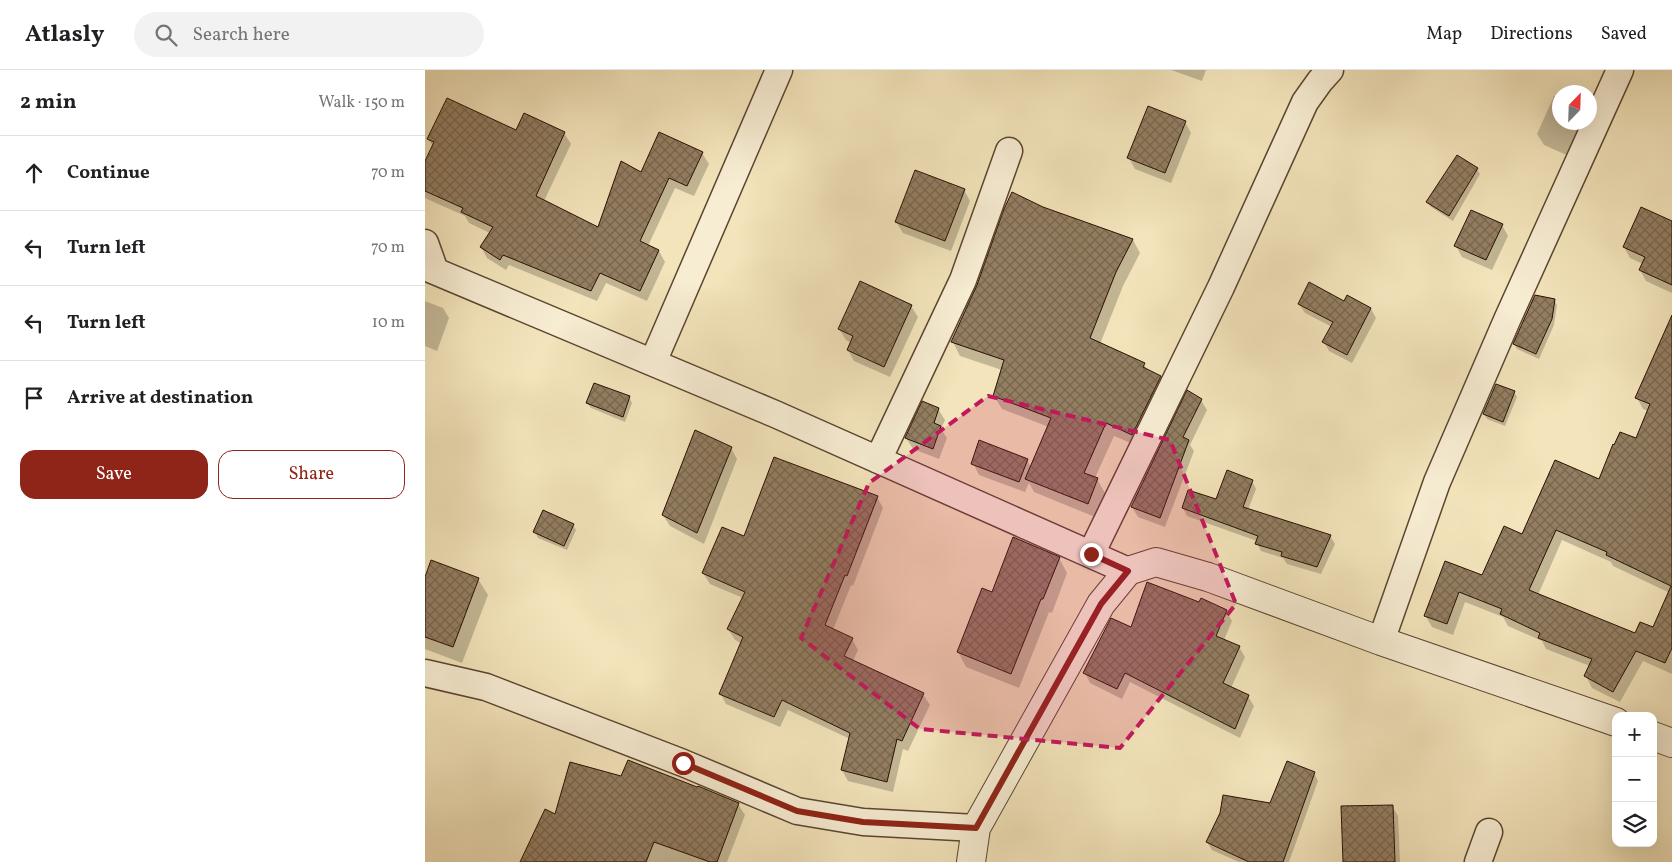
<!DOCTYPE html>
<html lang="en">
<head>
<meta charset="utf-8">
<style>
	body { margin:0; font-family:Vollkorn,serif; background:#f2f2f2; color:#202124 }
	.controls { position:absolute; right:15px; bottom:15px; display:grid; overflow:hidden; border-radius:10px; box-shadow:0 5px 20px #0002 }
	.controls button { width:45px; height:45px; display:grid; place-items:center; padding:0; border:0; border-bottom:1px solid #e0e0e0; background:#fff; color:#202124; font:25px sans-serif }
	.compass { position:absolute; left:1127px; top:15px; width:45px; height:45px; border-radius:50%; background:#fff; box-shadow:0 5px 20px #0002; rotate:23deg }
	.stop { position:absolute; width:15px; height:15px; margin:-11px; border:4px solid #8f2418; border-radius:50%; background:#fff }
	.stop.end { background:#8f2418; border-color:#fff; box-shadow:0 1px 5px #0008 }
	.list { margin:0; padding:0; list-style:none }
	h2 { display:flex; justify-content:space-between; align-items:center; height:65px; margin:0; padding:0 20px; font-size:21px }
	h2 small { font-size:16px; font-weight:400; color:#757577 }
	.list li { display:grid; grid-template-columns:32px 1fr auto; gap:15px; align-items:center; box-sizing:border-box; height:75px; padding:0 20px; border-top:1px solid #e0e0e0 }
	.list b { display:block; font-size:19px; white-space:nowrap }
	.list em { font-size:16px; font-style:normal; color:#757577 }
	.actions { display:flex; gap:10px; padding:15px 20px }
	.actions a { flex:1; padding:11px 0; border:1px solid #8f2418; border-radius:15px; text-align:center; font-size:18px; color:#8f2418 }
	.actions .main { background:#8f2418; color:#fff }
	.icon { flex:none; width:28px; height:28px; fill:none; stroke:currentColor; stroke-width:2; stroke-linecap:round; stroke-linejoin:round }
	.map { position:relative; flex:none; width:1247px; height:792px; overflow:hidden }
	header { display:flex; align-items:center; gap:30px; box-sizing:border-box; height:70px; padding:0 25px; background:#fff; border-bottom:1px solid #e0e0e0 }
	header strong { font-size:24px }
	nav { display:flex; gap:28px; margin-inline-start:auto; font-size:18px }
	.search { width:350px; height:45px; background:#f2f2f2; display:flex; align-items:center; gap:12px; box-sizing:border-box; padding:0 18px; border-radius:28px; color:#757577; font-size:19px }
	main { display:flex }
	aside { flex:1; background:#fff }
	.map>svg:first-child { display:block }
</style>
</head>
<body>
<header>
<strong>Atlasly</strong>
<div class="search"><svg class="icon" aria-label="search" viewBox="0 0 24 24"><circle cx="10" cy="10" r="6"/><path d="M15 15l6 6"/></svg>Search here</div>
<nav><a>Map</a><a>Directions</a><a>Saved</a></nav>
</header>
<main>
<aside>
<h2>2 min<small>Walk · 150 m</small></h2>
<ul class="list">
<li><svg class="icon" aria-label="ahead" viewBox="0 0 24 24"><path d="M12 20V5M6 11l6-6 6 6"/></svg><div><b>Continue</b></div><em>70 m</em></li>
<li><svg class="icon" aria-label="left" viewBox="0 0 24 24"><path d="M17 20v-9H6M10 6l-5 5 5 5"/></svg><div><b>Turn left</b></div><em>70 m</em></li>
<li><svg class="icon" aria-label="left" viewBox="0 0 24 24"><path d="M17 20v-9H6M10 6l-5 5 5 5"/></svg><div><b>Turn left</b></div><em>10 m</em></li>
<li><svg class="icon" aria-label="arrive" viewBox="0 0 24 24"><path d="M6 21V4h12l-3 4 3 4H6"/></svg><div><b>Arrive at destination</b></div></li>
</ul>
<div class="actions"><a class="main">Save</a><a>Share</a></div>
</aside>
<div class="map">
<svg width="1247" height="792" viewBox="0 0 1247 792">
	<defs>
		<pattern id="building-cross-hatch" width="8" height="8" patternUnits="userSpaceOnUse" patternTransform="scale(1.25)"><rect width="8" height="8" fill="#937e62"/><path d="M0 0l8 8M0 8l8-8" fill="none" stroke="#78664e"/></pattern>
	</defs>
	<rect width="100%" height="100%" fill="#f3e4bb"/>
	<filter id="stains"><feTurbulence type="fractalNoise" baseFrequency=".004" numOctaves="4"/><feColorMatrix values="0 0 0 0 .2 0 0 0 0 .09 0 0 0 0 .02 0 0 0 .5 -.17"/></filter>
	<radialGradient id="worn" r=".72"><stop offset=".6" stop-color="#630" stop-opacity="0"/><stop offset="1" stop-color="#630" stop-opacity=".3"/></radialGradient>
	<!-- shadow -->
	<path fill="#0003" d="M746,0h35l-4,11z
		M1129,26l5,2v24h27l-15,35 -27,-12 -7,-11z
		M760,52l6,11 -20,50 -36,-14 -6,-11z
		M92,62l47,1 7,11 -27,57 54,28 43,-55 61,-21 7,11 -15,32 -19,-8 -27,58 11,5 6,11 -18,39 -41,-18 -9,18 -88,-36 -3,5 -19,-12 -6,-11 9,-14 -21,-10 -4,-7 -40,-18v-34l8,-18 -5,-7z
		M1052,99l3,5 -27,47 -22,-14 -3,-5z
		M539,120l6,11 -19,50 -48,-18 -7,-11z
		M618,138l90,32 7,13 -17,33 -23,58 44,20 3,6 13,7 8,13 -28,57 -26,-11 -19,42 2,1 8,14 -10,24 -61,-25 -5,-9 -4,9 -46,-17 -6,-12 54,-3 4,7 18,-40 -47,-18 -8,-13 8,-26 -42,-14 -7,-14z
		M1247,153v70l-26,-12 -6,-11 3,-6 -13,-6 -6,-11z
		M1077,155l6,11 -16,34 -30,-13 -6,-11z
		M1129,230l3,5 -3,20 -15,34 -22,-10 -3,-5z
		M0,231l18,7 6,10 -12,33 -12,-5z
		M920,232l26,7 5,9 -24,45 -23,-12 -5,-9 8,-15 -27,-14 -6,-9z
		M486,236l7,11 -28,60 -36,-16 -6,-11 3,-7 -5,-3 -7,-11z
		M1247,246v278l-59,-28 -2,-4 -49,-22 -24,55 98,40 17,-6 19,-14v59l-29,-13 -23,41 -28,-14 -6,-12 4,-10 -44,-17 -4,-8 -34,-15 -5,-9 -38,-15 -12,33 -21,-8 -7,-12 20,-53 37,15 41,-41 76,-55 38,-42 11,-28 -5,-2 -6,-11z
		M1089,322l3,5 -12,29 -18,-7 -3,-5z
		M204,327l3,6 -7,19 -34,-14 -4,-5z
		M776,330l6,10 -17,35 4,6 -29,76 -27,-10 -6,-10z
		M513,339l7,11 -4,9 6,9 -8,21 -26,-10 -7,-11z
		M306,378l6,11 -33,85 -34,-18 -7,-11z
		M827,411l4,8 -8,21 82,26 5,8 -14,30 -34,-10 -4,-6 -22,-7 -4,-8v-2l-70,-25 -4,-8 34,-8z
		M452,427l6,11 -30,78 -2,-1 -18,45 19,9 6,11 -5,11 70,33 7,11 -22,46 -5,-2 -10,43 -45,-11 -6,-11 8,-31 -62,-29 -8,17 -54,-23 -6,-11 22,-49 -7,-4 -7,-11 15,-31 -33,-14 -7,-11 42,-35z
		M148,455l3,5 -9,20 -29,-12 -3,-6z
		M634,488l8,15 -15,40 -3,-1 -30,76 -53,-21 -8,-15 35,-59z
		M53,509l10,16 -26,68 -37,-14v-68z
		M775,533l26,8 6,10 -8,19 15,7 6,10 -14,31 17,8 6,10 -14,32 -110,-56 -8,17 -32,-16 -5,-10 46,-44z
		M889,703l4,8 -29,81h-50l-27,-12 -5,-8 63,-38z
		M197,708l116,26 7,11 -18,47h-206l35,-47z
		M967,736l6,10 2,46h-55z"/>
	<!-- building -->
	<path fill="url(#building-cross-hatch)" stroke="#2a1001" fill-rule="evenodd" d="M22,28l69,32 8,-17 41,19 -29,64 62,31 23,-66 20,11 18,-40 44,20 -16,34 -18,-8 -29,63 19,9 -19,41 -40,-18 -9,18 -88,-36 -3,5 -20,-13 13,-20 -32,-15 2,-4 -38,-17v-30l9,-19 -7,-3z
		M723,36l38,15 -21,52 -38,-15z
		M1032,85l21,13 -29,48 -23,-14z
		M490,100l50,19 -20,52 -50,-19z
		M587,122l31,15 90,32 -17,33 -26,66 55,25 -2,4 18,9 -29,59 -26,-12 -22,50 14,5 -10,26 -63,-25 26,-61 -58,-22 11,-36 -53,-18 26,-57 27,-76z
		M1216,137l31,14v64l-33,-15 6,-13 -22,-10z
		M1046,140l32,14 -17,36 -32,-14z
		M435,211l52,24 -28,62 -37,-17 6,-14 -15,-7z
		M884,212l35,19 3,-6 24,13 -24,47 -25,-13 11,-20 -35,-18z
		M1110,225l20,4 -3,20 -16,35 -23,-10z
		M1247,245v333l-7,15 -29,-12 -23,41 -29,-16 8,-17 -54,-21 2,-5 -40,-19 2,-5 -43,-17 -12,32 -23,-8 21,-55 37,14 22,-49 18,8 33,-74 44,19 14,-35 1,1 6,-13 16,6 14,-34 -15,-6zM1131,460l51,22 -1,3 65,31 -18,41 -13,-5 -5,11 -106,-43z
		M169,313l36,13 -7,21 -37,-14z
		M1071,314l19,7 -12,31 -20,-8z
		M762,320l15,9 -19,38 6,3 -29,78 -29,-11z
		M497,331l17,7 -5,15 7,3 -8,23 -28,-11z
		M270,360l37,17 -35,86 -35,-18z
		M554,370l49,19 -9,23 -48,-18z
		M349,387l104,39 -31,80 -2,-1 -20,50 28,13 -9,18 80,37 -22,48 -5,-2 -10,43 -46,-12 9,-37 -68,-33 -8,17 -55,-23 24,-57 -16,-8 18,-37 -43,-19 20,-46 22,9z
		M802,400l26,10 -10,27 88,28 -14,32 -36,-11 1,-4 -27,-8 3,-8 -76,-28 6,-18 28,9z
		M118,440l31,14 -10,22 -31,-14z
		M588,467l47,20 -17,42h-2l-30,75 -54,-22 25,-64 10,4z
		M6,490l48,18 -26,69 -28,-10v-60z
		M722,512l52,20 2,-4 26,12 -11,26 24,10 -17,37 26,12 -14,34 -110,-56 -8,16 -34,-16 28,-55 20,9z
		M203,690l69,27 1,-1 41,17 -22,59h-7l-56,-20 -8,20h-126l25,-53 10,5 15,-52 51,14z
		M862,691l28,11 -32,90h-34l-43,-20 14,-29 3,-18 47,8z
		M968,735l2,57h-52l-2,-56z"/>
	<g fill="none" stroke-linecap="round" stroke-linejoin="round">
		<defs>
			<path id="minor" d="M0,173l10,28
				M0,197l350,147 353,157
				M228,292l126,-292
				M453,390l85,-180 46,-129
				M666,484l130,-267 84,-185 15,-21 10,-11
				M956,571l56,-159 70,-162 113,-250
				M0,603l61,14 197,76 114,48 66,11 113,6
				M1053,792l11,-30"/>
			<path id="tertiary" d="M1228,666l19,7
				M546,792l5,-34 125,-224 27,-33 28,-9 52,15 173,64 235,81"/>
		</defs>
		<!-- minor casing -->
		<use href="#minor" stroke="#5c4530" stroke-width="29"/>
		<!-- tertiary casing -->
		<use href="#tertiary" stroke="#5c4530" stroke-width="30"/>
		<!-- minor -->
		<use href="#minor" stroke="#f7edd3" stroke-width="26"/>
		<!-- tertiary -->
		<use href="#tertiary" stroke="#f7edd3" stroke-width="28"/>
	</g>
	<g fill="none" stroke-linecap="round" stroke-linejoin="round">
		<!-- route -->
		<path stroke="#8f2418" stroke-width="6" d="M258,693l114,48 66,11 113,6 125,-224 27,-33 -37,-17"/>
	</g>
	<!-- marked area -->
	<path fill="#c2185b" fill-opacity="0.2" stroke="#c2185b" stroke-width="4" stroke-dasharray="10 6" stroke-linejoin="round" d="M563,326l182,44 66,164 -116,144 -200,-19 -119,-91 68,-155z"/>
	<rect width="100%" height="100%" filter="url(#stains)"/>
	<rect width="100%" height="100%" fill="url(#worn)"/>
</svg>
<div class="controls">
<button>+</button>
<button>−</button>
<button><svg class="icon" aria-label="layers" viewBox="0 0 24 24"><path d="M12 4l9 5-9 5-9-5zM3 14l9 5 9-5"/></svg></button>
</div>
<svg class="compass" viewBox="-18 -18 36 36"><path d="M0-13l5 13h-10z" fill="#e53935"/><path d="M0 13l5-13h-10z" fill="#757577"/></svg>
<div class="stop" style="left:258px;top:693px"></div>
<div class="stop end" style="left:666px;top:484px"></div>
</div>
</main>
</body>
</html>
